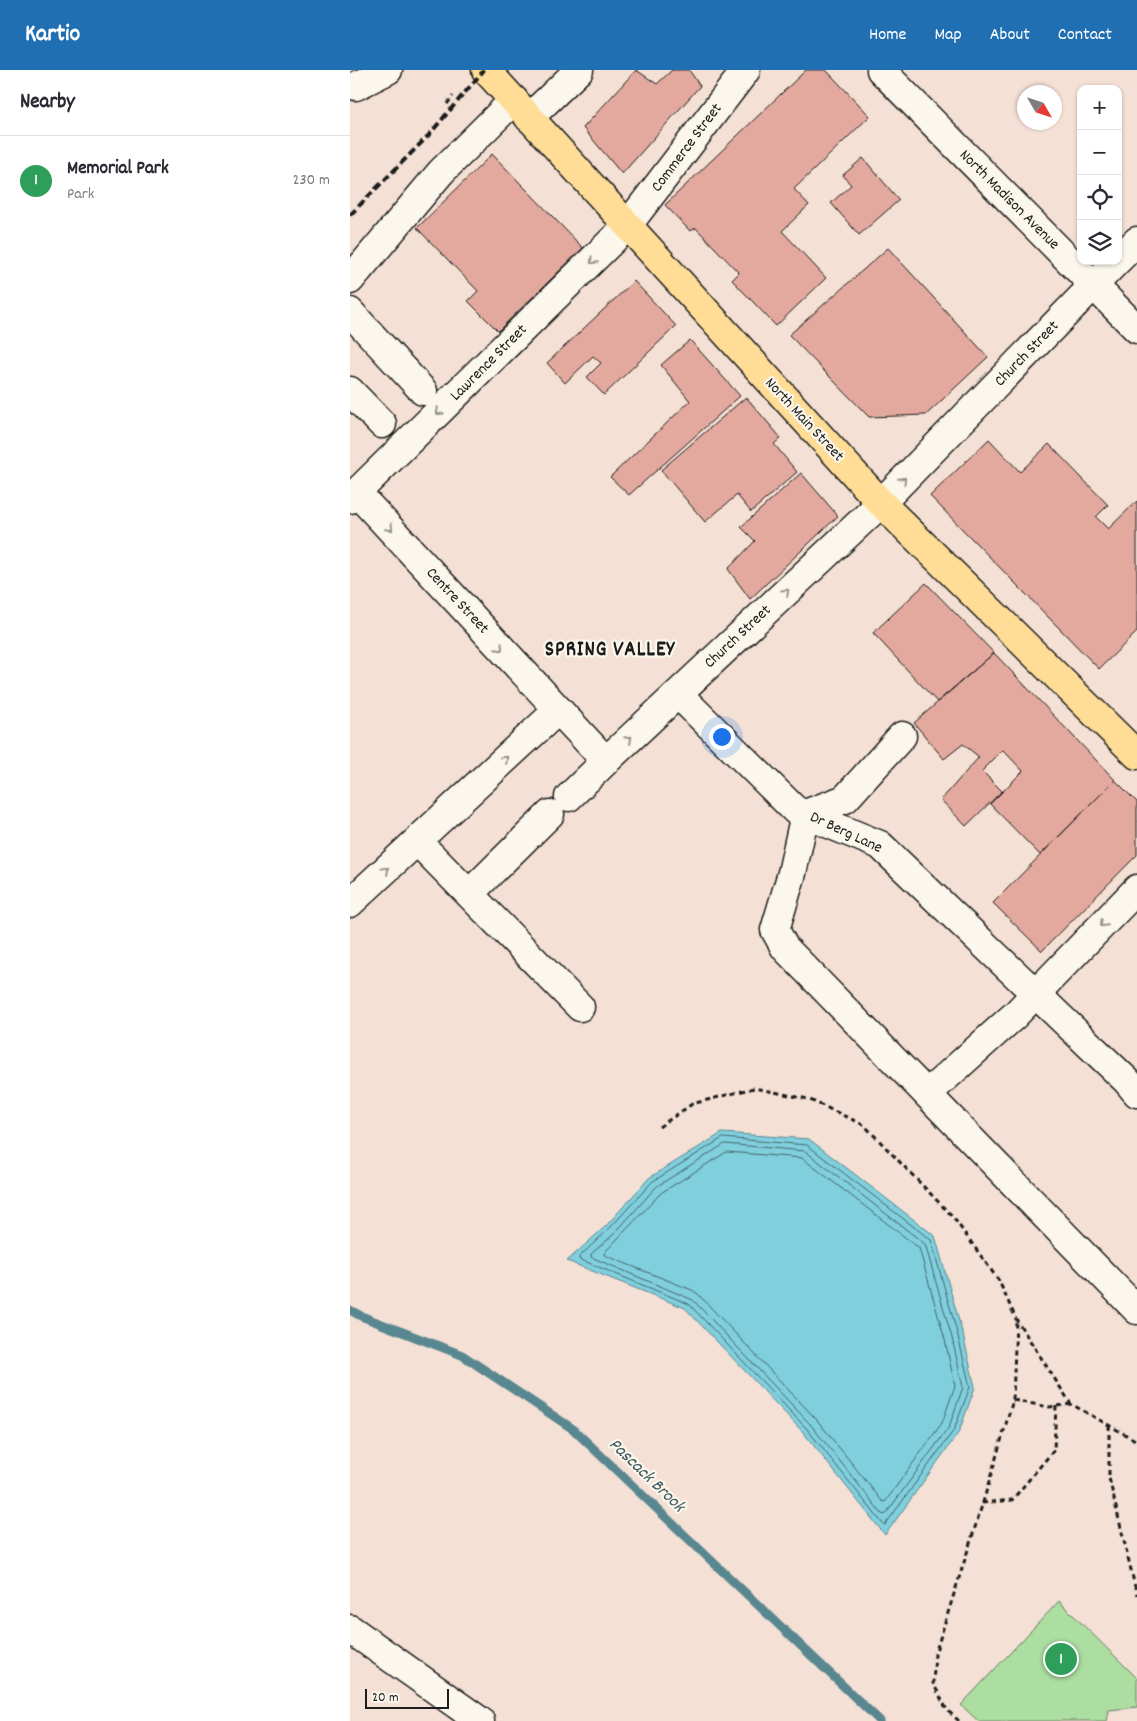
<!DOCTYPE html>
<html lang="en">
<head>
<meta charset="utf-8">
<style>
	body { margin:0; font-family:Dekko,sans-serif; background:#f7f7f7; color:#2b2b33 }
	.controls { position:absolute; right:15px; top:15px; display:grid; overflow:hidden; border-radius:10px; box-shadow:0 1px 4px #0004 }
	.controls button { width:45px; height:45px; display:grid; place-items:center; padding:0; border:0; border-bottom:1px solid #e1e1e2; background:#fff; color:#2b2b33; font:25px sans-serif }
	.compass { position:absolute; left:667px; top:15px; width:45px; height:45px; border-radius:50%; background:#fff; box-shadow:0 1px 4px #0004; rotate:129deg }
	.scale { position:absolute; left:15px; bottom:12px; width:84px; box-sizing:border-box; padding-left:5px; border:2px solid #1c1c1c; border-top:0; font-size:14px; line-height:18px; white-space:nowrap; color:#1c1c1c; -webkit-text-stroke:4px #fbf7ec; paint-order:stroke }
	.you { position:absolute; left:371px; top:666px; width:18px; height:18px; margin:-12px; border:4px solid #fff; border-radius:50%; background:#1a73e8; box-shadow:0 0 0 8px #1a73e833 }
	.badge { display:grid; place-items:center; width:32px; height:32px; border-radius:50%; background:#1f6fb2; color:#fff; font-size:16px; font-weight:700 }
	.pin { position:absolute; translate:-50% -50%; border:2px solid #fff; box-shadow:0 1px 5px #0006 }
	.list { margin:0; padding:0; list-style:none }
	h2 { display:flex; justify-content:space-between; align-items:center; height:65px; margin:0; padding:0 20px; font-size:21px }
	h2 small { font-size:16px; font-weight:400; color:#7c7c81 }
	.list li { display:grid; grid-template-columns:32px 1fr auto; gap:15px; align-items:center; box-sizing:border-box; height:90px; padding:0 20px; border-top:1px solid #e1e1e2 }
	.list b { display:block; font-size:19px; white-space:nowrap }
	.list p { margin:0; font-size:16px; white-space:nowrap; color:#7c7c81 }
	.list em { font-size:16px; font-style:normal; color:#7c7c81 }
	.icon { flex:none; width:28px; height:28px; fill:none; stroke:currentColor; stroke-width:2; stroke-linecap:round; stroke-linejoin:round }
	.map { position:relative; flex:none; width:787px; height:1651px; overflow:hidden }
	header { display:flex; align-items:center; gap:30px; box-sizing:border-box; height:70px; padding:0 25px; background:#1f6fb2; color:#fff }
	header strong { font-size:24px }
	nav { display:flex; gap:28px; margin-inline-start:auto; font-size:18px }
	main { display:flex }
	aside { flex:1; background:#fff }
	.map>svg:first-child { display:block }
</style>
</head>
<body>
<header>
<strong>Kartio</strong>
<nav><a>Home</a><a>Map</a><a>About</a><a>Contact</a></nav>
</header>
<main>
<aside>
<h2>Nearby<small></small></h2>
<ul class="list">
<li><span class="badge" style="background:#2e9e5b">1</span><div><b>Memorial Park</b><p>Park</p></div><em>230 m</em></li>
</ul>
</aside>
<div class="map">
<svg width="787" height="1651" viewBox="0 0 787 1651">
	<rect width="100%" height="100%" fill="#f4e0d5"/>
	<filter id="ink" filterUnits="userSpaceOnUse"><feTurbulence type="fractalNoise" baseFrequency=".02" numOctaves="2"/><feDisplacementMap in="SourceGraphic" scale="10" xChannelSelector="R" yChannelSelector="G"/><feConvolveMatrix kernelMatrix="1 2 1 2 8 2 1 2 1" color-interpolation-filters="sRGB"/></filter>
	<g filter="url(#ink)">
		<!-- green -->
		<path fill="#abdea0" stroke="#647d5e" d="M709,1531l78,77v29l-28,3 -2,11h-129l-17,-16z"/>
		<!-- water -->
		<path fill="#80cfdd" stroke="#588790" d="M372,1063l87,6 126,97 28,99 12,52 -16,45 -74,103 -82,-103 -118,-124 -118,-47 39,-35 43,-48z"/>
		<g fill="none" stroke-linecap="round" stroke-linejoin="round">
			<!-- shore -->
			<path stroke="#446469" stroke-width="1" d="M373,1068l84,7 124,95 27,96 12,51 -16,43 -69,95 -2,-1 -76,-95 -118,-125 -110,-45v-2l30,-28 43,-47z
				M375,1074l80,7 120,93 27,94 11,49 -14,40 -64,88 -3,-1 -71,-89 -118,-125 -102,-43v-3l23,-20 42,-47z
				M377,1082l75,6 117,90 26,92 10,46 -13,37 -57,79 -3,-1 -65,-81 -119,-126 -6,-4 -88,-35 1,-3 56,-59z"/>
			<!-- stream -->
			<path stroke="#588790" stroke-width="9" d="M0,1240l11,6 101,39 111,74 307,292"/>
		</g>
		<!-- building -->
		<path fill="#e3a99e" stroke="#1c1c1c" d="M286,0l21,14 15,-14h17l11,16 -78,88 -39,-46z
			M456,0h20l44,46 -76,73 15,16 -27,26 44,47 -50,48 -44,-46 7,-7 -43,-45 -6,3 -25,-26z
			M142,84l91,94 -85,83 -30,-30 10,-10 -61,-63z
			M513,88l36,42 -40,35 -28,-32 20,-18 -8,-10z
			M538,178l100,109 -62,58 -57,2 -80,-82z
			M284,211l42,45 -72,69 -17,-18 14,-14 -8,-7 -28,27 -18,-20z
			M340,270l50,56 -111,99 -19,-18 80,-76 -29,-36z
			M396,327l35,41 -7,6 23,28 -46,40 -14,-17 -32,27 -44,-52z
			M639,369l31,33 29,-28 59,61 -12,12 12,12 29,-28v131l-38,37 -169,-173z
			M451,403l37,43 -88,83 -22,-30 27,-28 -14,-14z
			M576,513l68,70 -57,49 -64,-69z
			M644,583l121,127 -75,75 -50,-51 33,-33 -20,-21 -21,21 20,20 -36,35 -25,-26 38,-43 -16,-13 -19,15 -30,-36z
			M765,710l22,22v53l-95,96 -49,-48z"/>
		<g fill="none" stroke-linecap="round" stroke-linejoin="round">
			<defs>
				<path id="minor" d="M531,0l256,259
					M6,16l32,-16
					M179,48l50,-48
					M768,190l19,-19
					M0,210l91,-108 73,-72
					M0,242l73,79
					M0,321l32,33
					M7,423l249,268 275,-258 236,-242
					M0,429l277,-273 119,-156
					M328,624l117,116 85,35 247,236 10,12
					M552,666l-57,63 -40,15 -13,59 -17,57 10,18 352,362
					M219,727l37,-36
					M200,744l-81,80 111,113
					M67,771l52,53
					M0,833l208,-193
					M577,1024l88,-79 122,-126
					M0,1559l130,92"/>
				<path id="major" d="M136,0l395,433 256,252"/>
			</defs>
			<!-- minor casing -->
			<use href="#minor" stroke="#1c1c1c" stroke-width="31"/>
			<!-- major casing -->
			<use href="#major" stroke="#1c1c1c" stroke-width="31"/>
			<!-- path -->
			<path stroke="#1c1c1c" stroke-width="3" stroke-dasharray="5 4" stroke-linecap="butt" d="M97,34l6,-8
				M309,1057l33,-23 62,-16 54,11 56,26 89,92 46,64 17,38 55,85 66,37
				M663,1330l36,7 22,-3
				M759,1355v53l28,117
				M632,1433l30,-3 42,-50 2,-44
				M609,1651l-12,-11 -14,-27 2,-29 49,-155 29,-99 3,-80"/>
			<!-- minor -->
			<use href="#minor" stroke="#fbf7ec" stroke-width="28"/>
			<!-- major -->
			<use href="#major" stroke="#ffdd96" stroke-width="28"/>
			<!-- rail -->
			<path stroke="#1c1c1c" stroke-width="4" stroke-dasharray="8 4" stroke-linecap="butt" d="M0,145l78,-79 56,-66"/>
		</g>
		<!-- one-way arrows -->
		<defs><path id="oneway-chevron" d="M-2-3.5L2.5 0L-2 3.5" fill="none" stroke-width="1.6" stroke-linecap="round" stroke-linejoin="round" transform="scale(1.25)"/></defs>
		<g stroke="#97948e">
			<use href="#oneway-chevron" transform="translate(243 191) rotate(135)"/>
			<use href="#oneway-chevron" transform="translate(89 342) rotate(136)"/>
			<use href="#oneway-chevron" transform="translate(553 410) rotate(-46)"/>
			<use href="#oneway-chevron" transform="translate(40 458) rotate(47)"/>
			<use href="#oneway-chevron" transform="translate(436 522) rotate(-43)"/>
			<use href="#oneway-chevron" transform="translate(150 578) rotate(47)"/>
			<use href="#oneway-chevron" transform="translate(279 669) rotate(-43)"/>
			<use href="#oneway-chevron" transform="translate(155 689) rotate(-43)"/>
			<use href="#oneway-chevron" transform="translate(36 800) rotate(-43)"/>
			<use href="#oneway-chevron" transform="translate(753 854) rotate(134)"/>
		</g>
	</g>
	<g text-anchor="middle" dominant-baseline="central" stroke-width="4.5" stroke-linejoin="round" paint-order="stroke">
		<!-- street labels -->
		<g font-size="16" fill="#1c1c1c" stroke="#fbf7ec">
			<text transform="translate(337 78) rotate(-53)">Commerce Street</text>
			<text transform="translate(659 130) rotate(45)">North Madison Avenue</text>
			<text transform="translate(677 284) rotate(-46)">Church Street</text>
			<text transform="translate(139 293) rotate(-45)">Lawrence Street</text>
			<text transform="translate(454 350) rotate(47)">North Main Street</text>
			<text transform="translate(107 531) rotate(47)">Centre Street</text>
			<text transform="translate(388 567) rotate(-43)">Church Street</text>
			<text transform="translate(496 763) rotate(25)">Dr Berg Lane</text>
		</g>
		<!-- water labels -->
		<g font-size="18" font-style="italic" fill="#3f5b60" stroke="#fbf7ec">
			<text transform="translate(296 1406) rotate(44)">Pascack Brook</text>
		</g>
		<!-- district labels -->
		<g font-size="21" font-weight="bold" letter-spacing="1" fill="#1c1c1c" stroke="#fbf7ec">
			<text x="260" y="581">SPRING VALLEY</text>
		</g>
	</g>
</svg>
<div class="controls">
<button>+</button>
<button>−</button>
<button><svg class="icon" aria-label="locate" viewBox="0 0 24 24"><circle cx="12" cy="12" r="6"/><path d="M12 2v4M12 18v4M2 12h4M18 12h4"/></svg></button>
<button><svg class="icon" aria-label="layers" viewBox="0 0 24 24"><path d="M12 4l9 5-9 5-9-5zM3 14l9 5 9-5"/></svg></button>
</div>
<svg class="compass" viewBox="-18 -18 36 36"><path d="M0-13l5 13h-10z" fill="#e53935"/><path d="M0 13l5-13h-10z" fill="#7c7c81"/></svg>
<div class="scale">20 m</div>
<div class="you"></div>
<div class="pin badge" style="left:711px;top:1589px;background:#2e9e5b">1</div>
</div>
</main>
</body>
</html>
